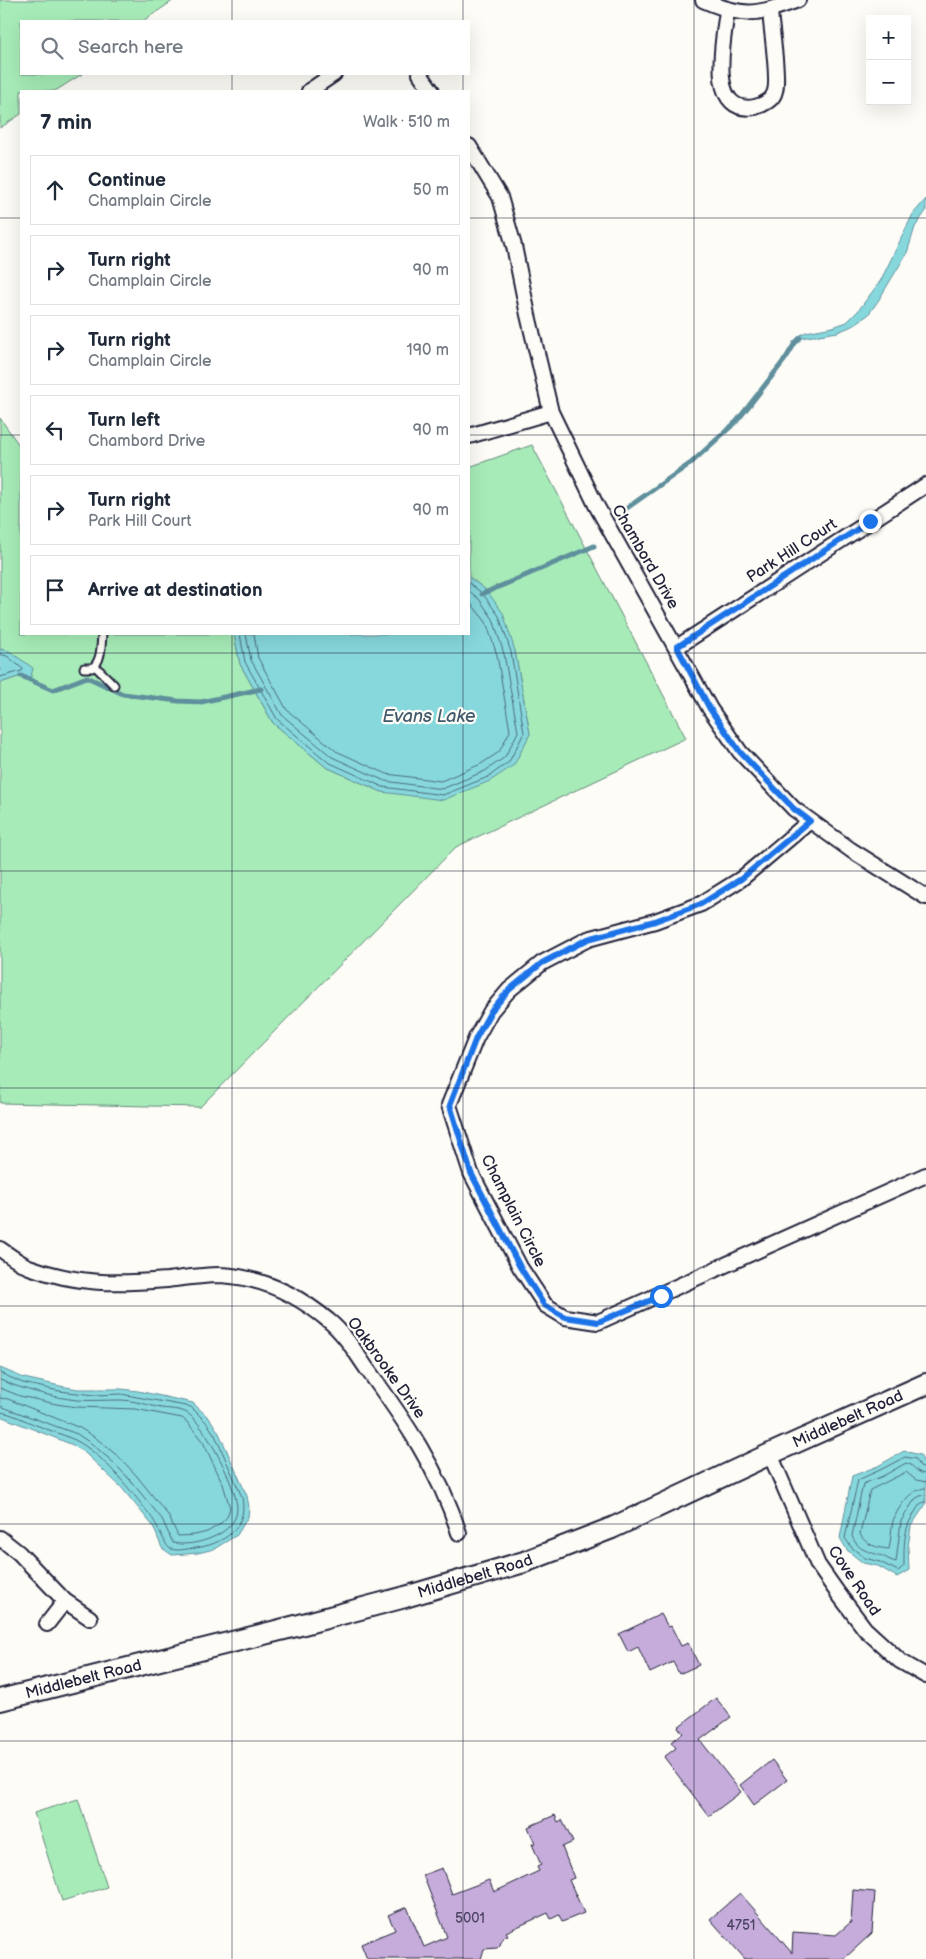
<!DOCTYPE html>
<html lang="en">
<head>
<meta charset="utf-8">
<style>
	body { margin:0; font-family:"Balsamiq Sans",sans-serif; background:#f6f6f7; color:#1f2937 }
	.controls { position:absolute; right:15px; top:15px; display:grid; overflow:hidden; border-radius:0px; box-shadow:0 5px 20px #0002 }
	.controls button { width:45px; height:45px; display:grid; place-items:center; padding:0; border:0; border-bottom:1px solid #e0e1e3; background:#fff; color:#1f2937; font:25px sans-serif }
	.stop { position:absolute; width:15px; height:15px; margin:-11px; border:4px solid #1a73e8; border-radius:50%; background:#fff }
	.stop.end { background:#1a73e8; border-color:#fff; box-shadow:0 1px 5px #0008 }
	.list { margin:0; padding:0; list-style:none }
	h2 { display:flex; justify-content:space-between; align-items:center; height:65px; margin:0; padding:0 20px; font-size:21px }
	h2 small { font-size:16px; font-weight:400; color:#747a83 }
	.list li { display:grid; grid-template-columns:32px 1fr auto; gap:15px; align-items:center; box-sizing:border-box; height:70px; margin:0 10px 10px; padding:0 10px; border:1px solid #e0e1e3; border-radius:0px }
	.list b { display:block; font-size:19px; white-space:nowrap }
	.list p { margin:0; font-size:16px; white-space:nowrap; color:#747a83 }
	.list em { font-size:16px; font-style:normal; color:#747a83 }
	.icon { flex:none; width:28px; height:28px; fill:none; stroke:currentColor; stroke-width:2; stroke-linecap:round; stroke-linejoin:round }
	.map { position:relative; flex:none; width:926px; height:1959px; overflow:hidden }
	.search { position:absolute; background:#fff; box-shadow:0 5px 20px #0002; left:20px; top:20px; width:450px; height:55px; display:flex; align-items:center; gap:12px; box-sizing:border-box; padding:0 18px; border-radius:0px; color:#747a83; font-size:19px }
	.panel { position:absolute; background:#fff; box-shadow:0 5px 20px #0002; left:20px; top:90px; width:450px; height:545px; border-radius:0px }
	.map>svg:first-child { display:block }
</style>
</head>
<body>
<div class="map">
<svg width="926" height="1959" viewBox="0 0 926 1959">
	<rect width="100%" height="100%" fill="#fdfcf7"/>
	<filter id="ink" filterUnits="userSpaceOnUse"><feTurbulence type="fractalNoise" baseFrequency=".02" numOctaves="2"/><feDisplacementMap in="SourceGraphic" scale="10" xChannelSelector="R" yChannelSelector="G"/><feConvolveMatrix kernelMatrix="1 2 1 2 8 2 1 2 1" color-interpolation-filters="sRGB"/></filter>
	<g filter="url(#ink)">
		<!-- green -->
		<path fill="#a7ecb8" stroke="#64877a" d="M0,0h174l-31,21h-122v53h61l-27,17h-34v23l-21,14z
			M0,418l21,30v186h213l6,30 33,59 53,44 56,25 148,-58 -15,-83 -28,-60 -18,-14v-110l63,-22 154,293 -230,109 -256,260 -200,-4v-420l21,-7 10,1c-9,-12 -16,-24 -31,-28z
			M78,1799l29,88 -45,14 -28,-88z"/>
		<!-- water -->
		<path fill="#87d8dd" stroke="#5f8f9c" d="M926,199v12l-11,16 -8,26 -29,48 -10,14 -16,11 -14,6 -38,6 -1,-2 7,-4 27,-5 14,-5 11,-11 23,-31 32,-66z
			M469,577l18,14 16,22 12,38 15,83 -16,31 -24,16 -47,19 -61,-8 -56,-25 -53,-44 -33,-59 -6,-30h235z
			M0,649l9,2 24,17 -2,9 -10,-1 -21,7z
			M0,1368l24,10 36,8 18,3h43l17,2 55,12 17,16 9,14 28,63 2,11 -1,10 -11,18 -23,14 -16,4 -26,2 -10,-7 -9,-22 -32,-39 -36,-34 -12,-8 -73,-29z
			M904,1451l16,4 6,12v37l-15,22 -3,21 1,23 -12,7 -19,-11 -15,-3 -16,-13 -7,-12 12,-62 26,-10z"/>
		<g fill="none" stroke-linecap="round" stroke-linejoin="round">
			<!-- shore -->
			<path stroke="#4a6b7c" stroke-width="1" d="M240,634l5,28 32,57 51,43 55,25 60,8 45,-18 21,-15 15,-29 -13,-81 -12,-36 -16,-22 -14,-11
				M246,634l5,26 31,55 50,42 53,24 57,8 43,-18 20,-14 13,-25 -14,-78 -11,-35 -14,-20 -10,-8
				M254,634l4,24 29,52 49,41 51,23 54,7 40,-17 18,-12 11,-21 -13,-76 -11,-33 -17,-21
				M0,654l7,2 16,13 -1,2 -22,6
				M0,1373l23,10 36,8 36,4 26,-1 70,13 15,15 9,13 27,62c7,35 -25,50 -55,52 -5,1 -13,2 -18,-1 -3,-2 -13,-26 -19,-33 -19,-24 -47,-61 -75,-75 -13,-6 -27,-10 -39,-15 -11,-4 -24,-12 -36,-13
				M0,1380c25,10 51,17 77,20 15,1 28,0 42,0 15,0 28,5 42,8 8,1 19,1 26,5 17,9 51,76 50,96 0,25 -43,39 -64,34l-11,-24 -32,-39 -16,-17 -22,-19 -15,-10 -77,-28
				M0,1388l20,8 36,8 21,3 58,2 47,9 5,4 16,20 20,42 7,24 -3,9 -8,8 -12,7 -12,3 -17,1 -10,-21 -32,-40 -16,-17 -24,-20 -16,-10 -72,-29 -8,-1
				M926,1468l-6,-2 -4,-7 -11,-2 -25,13 -22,10 -13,58 6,9 14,11 15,4 18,9 6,-5c0,-21 -1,-36 11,-54 3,-5 5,-10 11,-10
				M926,1474c-10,0 -11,-9 -20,-11l-23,13 -20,8 -11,52c6,15 16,15 30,20 5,2 9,5 14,6l5,-41 14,-22 5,-3 6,-1
				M926,1482l-10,-2 -10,-8 -36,18 -10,44c5,11 18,14 29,15 2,-9 2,-19 4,-28 5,-14 18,-33 33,-33"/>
			<!-- stream -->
			<path stroke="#5f8f9c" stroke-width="5" d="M627,508l64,-45 46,-42 49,-63 9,-15 5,-5
				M482,594l112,-48
				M21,676l32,14 34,-13 36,17 55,7 23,1 60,-13"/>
		</g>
		<!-- building -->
		<path fill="#c5acda" stroke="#22223b" d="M661,1614l7,13 3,-1 10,20 7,-3 11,22 -20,9 -6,-12 -23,11 -12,-26 -10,5 -9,-18z
			M716,1698l15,19 -31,23 41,52 -32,24 -45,-59 12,-9 -5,-6 12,-9 -5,-6z
			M772,1760l15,20 -33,25 -14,-20z
			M555,1815l3,7 4,-2 11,22 -11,5 12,31 -5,2 15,33 -22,9 -3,-7 -8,4 -3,-6 -42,19 2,3 -5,2 -3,8 -3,3 -13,1 -3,10h-114l-6,-15 34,-14 -7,-15 19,-8 17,40 23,-10 -24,-62 19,-7 10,26 37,-14 5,12 45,-21 -2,-4 4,-2 -9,-21 3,-1 -7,-16z
			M853,1890l22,2 -3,41 -28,26h-99l-35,-40 30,-26 52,60 1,-21 43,3 15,-13z"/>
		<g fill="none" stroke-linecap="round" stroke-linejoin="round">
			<defs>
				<path id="lane" d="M95,666l19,19
					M84,668h8c10,-7 9,-23 10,-34"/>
				<path id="street" d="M703,0c41,18 54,15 95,0
					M727,11c-3,26 -21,105 28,96 8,-2 18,-7 20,-16 4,-13 -4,-64 -5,-80
					M420,74l12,17
					M309,91l25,-17
					M469,146l31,51 14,49 14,69 23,97 45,93 114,204 30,43 54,57 57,41 75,47
					M469,436l82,-24
					M677,647l249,-162
					M810,821l-69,58 -40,25 -46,17 -67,18 -46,24 -33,27 -18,21 -15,27 -27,67 22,68 49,94 25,38 20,12 33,5 328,-147
					M0,1249c9,6 19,14 29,18 49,18 87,17 138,13 17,-2 36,-5 53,-5 41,2 78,20 109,46 15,12 27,32 38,48 37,50 73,103 92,164
					M770,1454l48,111 19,27 28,37 35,32 26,15
					M0,1538l19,15 46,48 25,17
					M47,1624l18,-23"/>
				<g id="secondary">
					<path id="s1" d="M0,1700l296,-74 109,-29 119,-35 88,-34 158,-74 156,-70"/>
				</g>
			</defs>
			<!-- lane casing -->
			<use href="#lane" stroke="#22223b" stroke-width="11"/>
			<!-- street casing -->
			<use href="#street" stroke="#22223b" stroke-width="18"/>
			<!-- secondary casing -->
			<use href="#secondary" stroke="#22223b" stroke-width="24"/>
			<!-- lane -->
			<use href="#lane" stroke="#fdfcf7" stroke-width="7"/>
			<!-- street -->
			<use href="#street" stroke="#fdfcf7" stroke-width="14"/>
			<!-- secondary -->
			<use href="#secondary" stroke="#fdfcf7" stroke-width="20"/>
		</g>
	</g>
	<g fill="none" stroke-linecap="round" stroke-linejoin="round" filter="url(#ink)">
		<!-- route -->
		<path stroke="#1a73e8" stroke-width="6" d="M661,1296l-63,26 -33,-5 -21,-12 -24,-38 -49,-94 -21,-68 26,-67 15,-27 18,-21 33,-27 46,-24 67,-18 46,-17 40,-25 69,-58 -16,-12 -54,-57 -30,-43 -33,-62 193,-126"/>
	</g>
	<!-- grid -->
	<path fill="none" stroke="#22223b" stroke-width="1" stroke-opacity="0.55" d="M232,0v21M463,0v21M694,0v1959M232,74v17M463,74v17M0,218h21M469,218h457M0,435h21M469,435h457M232,634v1325M463,634v1325M0,653h926M0,871h926M0,1088h926M0,1306h926M0,1524h926M0,1741h926"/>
	<g text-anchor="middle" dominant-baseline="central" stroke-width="4.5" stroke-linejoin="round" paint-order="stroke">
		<!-- number labels -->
		<g font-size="14" fill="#4b4463">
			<text x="470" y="1918">5001</text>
			<text x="741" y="1925">4751</text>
		</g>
		<!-- street labels -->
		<g font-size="16" fill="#22223b" stroke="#fdfcf7">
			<text transform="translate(792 551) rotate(-33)">Park Hill Court</text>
			<text transform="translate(645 557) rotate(60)">Chambord Drive</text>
			<text transform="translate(513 1211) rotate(63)">Champlain Circle</text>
			<text transform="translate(386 1368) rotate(54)">Oakbrooke Drive</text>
			<text stroke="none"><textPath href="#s1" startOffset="896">Middlebelt Road</textPath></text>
			<text stroke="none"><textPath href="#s1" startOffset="491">Middlebelt Road</textPath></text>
			<text transform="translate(854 1581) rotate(56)">Cove Road</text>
			<text stroke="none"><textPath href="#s1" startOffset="86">Middlebelt Road</textPath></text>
		</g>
		<!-- water labels -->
		<g font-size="18" font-style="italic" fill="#40596c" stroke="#fdfcf7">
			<text x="429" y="716">Evans Lake</text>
		</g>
	</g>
</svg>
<div class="controls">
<button>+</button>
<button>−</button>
</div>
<div class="stop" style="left:661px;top:1296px"></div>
<div class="stop end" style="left:870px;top:521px"></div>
<div class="search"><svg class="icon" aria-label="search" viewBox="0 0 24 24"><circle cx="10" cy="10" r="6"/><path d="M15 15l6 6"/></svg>Search here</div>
<section class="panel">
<h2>7 min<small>Walk · 510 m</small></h2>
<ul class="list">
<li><svg class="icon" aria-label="ahead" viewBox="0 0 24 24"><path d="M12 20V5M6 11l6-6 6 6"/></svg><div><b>Continue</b><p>Champlain Circle</p></div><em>50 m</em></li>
<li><svg class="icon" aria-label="right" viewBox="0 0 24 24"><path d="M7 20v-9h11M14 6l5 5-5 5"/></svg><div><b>Turn right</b><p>Champlain Circle</p></div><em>90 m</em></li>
<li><svg class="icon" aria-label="right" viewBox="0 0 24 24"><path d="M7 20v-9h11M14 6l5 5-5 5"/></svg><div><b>Turn right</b><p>Champlain Circle</p></div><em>190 m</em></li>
<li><svg class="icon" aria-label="left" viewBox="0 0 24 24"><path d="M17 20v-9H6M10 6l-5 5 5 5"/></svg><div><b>Turn left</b><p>Chambord Drive</p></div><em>90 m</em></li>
<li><svg class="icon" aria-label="right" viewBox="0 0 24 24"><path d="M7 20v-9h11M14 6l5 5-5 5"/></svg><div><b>Turn right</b><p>Park Hill Court</p></div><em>90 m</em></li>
<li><svg class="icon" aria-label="arrive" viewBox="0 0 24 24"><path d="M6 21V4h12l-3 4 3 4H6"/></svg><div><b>Arrive at destination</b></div></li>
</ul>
</section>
</div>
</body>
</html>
